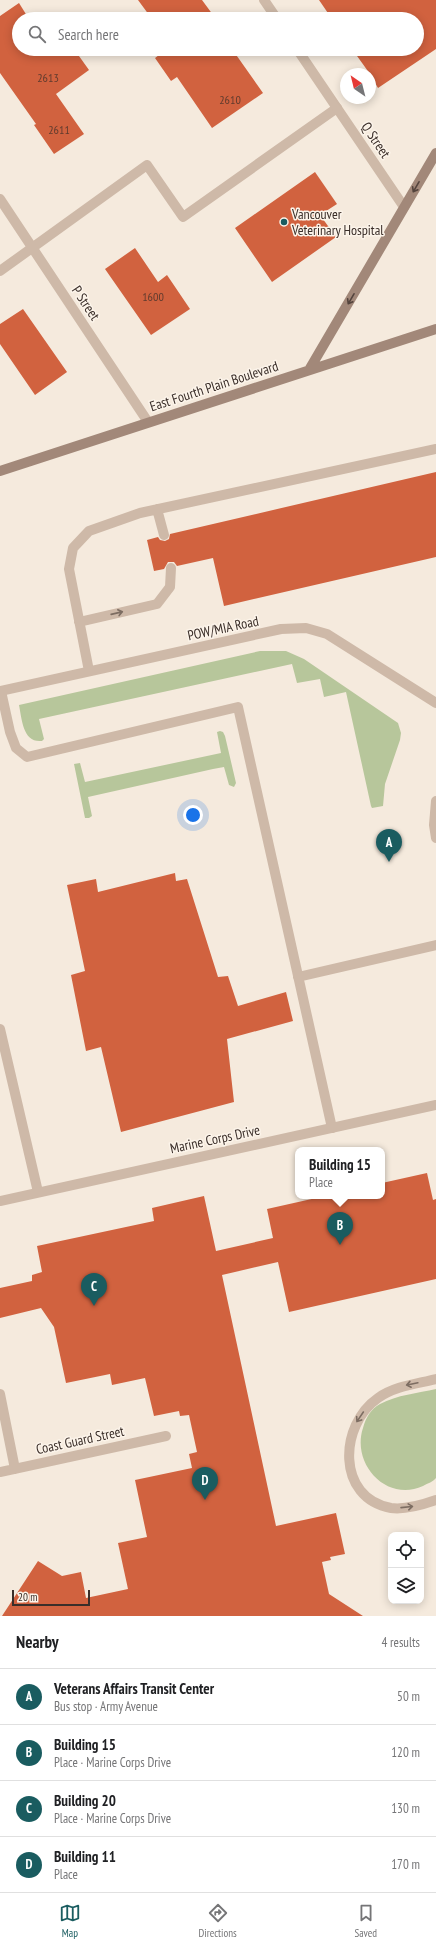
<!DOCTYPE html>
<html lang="en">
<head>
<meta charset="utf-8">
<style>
	body { margin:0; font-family:"PT Sans Narrow",sans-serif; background:#f2f2f2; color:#202124 }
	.controls { position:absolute; right:12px; bottom:12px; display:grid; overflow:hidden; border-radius:8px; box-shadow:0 2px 10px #0003 }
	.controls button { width:36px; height:36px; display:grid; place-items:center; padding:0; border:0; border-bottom:1px solid #e0e0e0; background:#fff; color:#202124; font:20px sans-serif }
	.compass { position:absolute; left:340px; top:68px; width:36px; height:36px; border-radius:50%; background:#fff; box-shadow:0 2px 10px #0003; rotate:325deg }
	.scale { position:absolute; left:12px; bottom:10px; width:78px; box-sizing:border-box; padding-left:4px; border:2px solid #3a2e29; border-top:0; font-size:11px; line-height:14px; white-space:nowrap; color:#3a2e29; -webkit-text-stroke:3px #fcf4ea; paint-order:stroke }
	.you { position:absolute; left:193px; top:815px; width:14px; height:14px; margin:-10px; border:3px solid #fff; border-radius:50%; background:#1a73e8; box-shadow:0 0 0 6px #1a73e833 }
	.badge { display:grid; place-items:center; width:26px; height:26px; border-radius:50%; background:#1a5c60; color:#fff; font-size:13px; font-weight:700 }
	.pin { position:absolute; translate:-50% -33px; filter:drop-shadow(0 1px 2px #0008) }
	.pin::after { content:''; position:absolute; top:21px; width:14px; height:12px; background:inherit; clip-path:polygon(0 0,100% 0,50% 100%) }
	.popup { position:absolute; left:295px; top:1147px; width:90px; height:52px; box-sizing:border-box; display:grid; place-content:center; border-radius:8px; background:#fff; filter:drop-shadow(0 1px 3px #0005); font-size:13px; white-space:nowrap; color:#757577 }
	.popup b { font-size:15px; color:#202124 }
	.popup::after { content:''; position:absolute; left:50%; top:100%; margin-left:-8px; border:8px solid transparent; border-top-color:#fff }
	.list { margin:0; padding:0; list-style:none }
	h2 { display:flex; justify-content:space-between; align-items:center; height:52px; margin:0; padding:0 16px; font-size:17px }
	h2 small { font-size:13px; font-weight:400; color:#757577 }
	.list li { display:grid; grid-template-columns:26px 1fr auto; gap:12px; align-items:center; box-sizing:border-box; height:56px; padding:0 16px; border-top:1px solid #e0e0e0 }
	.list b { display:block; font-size:15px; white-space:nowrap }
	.list p { margin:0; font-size:13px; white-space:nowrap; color:#757577 }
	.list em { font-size:13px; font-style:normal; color:#757577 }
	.icon { flex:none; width:22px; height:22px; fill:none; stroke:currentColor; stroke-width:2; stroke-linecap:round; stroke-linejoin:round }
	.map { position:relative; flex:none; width:436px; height:1616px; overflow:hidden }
	.search { position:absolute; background:#fff; box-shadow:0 2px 10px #0003; left:12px; right:12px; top:12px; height:44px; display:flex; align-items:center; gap:10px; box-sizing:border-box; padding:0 14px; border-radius:22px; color:#757577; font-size:15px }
	.sheet { height:276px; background:#fff }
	nav { display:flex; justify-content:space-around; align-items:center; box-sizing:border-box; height:56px; border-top:1px solid #e0e0e0; background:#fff; font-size:11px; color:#757577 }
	nav a { display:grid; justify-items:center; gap:2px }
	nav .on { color:#1a5c60 }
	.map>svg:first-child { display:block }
</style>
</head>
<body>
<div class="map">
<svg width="436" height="1616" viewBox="0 0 436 1616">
	<rect width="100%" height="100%" fill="#f5eadd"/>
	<!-- green -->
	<path fill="#b7c69b" d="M260,651h26l18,8 94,64 3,10 -1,7 -15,44 -2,22 -11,2 -1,-2 -25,-114 -22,5 -4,-18 -23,4 -5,-19 -253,55 5,20 -2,2c-19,2 -20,-21 -23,-36z
		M220,731l3,1 2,4 11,47 -2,4 -5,-2 -5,-18 -11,2 -125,28 4,19 -3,2h-4l-11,-54 6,-1 5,19 136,-29 -4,-21z
		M436,1389v89c-3,4 -8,5 -13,8 -36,17 -72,-22 -60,-58 3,-11 8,-19 17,-24 17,-9 38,-11 56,-15z"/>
	<!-- building -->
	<path fill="#d1623f" d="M138,0h64l14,19h-64z
		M319,0h117v49l-58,39 -8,-14 -18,-25h65v-30h-85z
		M19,3l10,16h-10v30h55l15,21 -33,24 28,40 -30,20 -20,-29 2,-1 -36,-51v-57z
		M167,49h65l31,44 -51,35 -35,-51 -6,4 -16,-23z
		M315,172l22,32 -17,11 16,22 -64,45 -37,-54z
		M135,248l23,34 9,-7 23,34 -39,26 -46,-66z
		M23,309l44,63 -32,23 -35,-51v-20z
		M436,472v85l-212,49 -11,-48 -36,8 -3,-4h-6l-4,7 -10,2 -7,-31 11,-3 2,3 5,1 4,-2 1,-5z
		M175,873l1,8 11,-2 31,98 10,-1 10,30 48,-14 7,29 -66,18 7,63 -113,30 -20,-85 -15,4 -15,-76 14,-4 -18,-86 29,-6 2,13z
		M427,1173l6,27 3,-1v80l-147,33 -11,-50 -56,13 54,251 60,-13 9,41 -15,3 1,3 -9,2 7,32 34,22h-361l36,-55 24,15 19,-4 5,26 42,-9 -10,-46 29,-6 -12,-57 57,-12 -3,-14 8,-2 -8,-37 -9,1 -1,-5 -25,5 -9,-38 -33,7 -2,-11 -44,9 -12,-56 -13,-19 -41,10v-30l32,-7v-6l10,-3 -5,-26 117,-25 -2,-13 52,-12 12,55 57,-13 -6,-29 58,-13h57v-13z"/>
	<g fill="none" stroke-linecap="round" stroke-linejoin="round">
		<!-- lane -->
		<path stroke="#ceb9a8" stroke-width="10" d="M0,271l147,-106 36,52 154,-109
			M157,509l7,26
			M79,622l78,-18 13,-17 1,-19
			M89,671l-20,-102 4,-21 16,-17 51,-18 296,-64
			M0,691l281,-62 25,-1 21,6 109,69
			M1,691l9,41 6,16 11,9 211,-50 94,421
			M298,977l138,-32
			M0,1029l38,163
			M436,1379c-20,5 -41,7 -58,19 -39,27 -42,100 13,110 15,2 31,-3 45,-8
			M0,1394l15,75
			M0,1472l166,-36"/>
		<!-- street -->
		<path stroke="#ceb9a8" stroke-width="10" d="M264,0l13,19
			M297,49l107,158
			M0,199l148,223
			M436,801l-2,24 2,13
			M0,1201l436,-96"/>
		<!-- secondary -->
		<path stroke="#a28879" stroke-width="10" d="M309,370l127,-217
			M0,471l436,-142"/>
	</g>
	<!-- one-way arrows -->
	<defs><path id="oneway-shaft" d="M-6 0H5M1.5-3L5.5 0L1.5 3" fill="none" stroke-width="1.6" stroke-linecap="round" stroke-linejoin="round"/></defs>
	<g stroke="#54443d">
		<use href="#oneway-shaft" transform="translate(416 187) rotate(120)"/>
		<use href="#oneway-shaft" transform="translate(351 299) rotate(120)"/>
	</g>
	<g stroke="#7d6d62">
		<use href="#oneway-shaft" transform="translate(117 613) rotate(-13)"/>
		<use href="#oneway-shaft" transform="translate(412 1384) rotate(168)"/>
		<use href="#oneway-shaft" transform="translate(360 1417) rotate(124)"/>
		<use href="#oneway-shaft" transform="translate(407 1507) rotate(-6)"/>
	</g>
	<!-- markers -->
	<circle fill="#1a5c60" stroke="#fcf4ea" stroke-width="1.5" cx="284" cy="222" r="4"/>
	<g text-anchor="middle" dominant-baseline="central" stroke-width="3" stroke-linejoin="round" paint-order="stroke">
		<!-- number labels -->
		<g font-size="12" fill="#603b2e">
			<text x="48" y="77">2613</text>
			<text x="230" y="99">2610</text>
			<text x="59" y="129">2611</text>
			<text x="153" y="296">1600</text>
		</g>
		<!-- street labels -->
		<g font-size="14" fill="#3a2e29" stroke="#fcf4ea">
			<text transform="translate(376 140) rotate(56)">Q Street</text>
			<text transform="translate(86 303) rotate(56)">P Street</text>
			<text transform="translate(214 386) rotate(-18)">East Fourth Plain Boulevard</text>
			<text transform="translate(223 628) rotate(-12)">POW/MIA Road</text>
			<text transform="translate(215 1139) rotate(-12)">Marine Corps Drive</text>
			<text transform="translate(80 1440) rotate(-12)">Coast Guard Street</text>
		</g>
		<!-- poi labels -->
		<g font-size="14" fill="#3a2e29" stroke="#fcf4ea" text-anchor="start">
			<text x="292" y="214">Vancouver<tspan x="292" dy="16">Veterinary Hospital</tspan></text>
		</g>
	</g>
</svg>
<div class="controls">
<button><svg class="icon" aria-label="locate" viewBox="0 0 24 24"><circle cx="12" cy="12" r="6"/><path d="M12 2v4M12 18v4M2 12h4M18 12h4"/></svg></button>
<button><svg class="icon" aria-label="layers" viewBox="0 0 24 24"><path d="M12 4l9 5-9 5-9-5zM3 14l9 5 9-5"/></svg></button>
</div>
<svg class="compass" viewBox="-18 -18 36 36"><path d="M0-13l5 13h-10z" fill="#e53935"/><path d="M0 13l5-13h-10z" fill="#757577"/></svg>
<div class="scale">20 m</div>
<div class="you"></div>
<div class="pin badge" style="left:389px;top:862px">A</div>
<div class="pin badge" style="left:340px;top:1245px">B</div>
<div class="popup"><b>Building 15</b>Place</div>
<div class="pin badge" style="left:94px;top:1306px">C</div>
<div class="pin badge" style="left:205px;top:1500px">D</div>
<div class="search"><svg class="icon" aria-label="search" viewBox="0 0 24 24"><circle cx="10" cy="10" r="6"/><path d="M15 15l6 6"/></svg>Search here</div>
</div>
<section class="sheet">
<h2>Nearby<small>4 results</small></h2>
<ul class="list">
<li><span class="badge">A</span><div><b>Veterans Affairs Transit Center</b><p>Bus stop · Army Avenue</p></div><em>50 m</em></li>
<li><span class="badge">B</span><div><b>Building 15</b><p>Place · Marine Corps Drive</p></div><em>120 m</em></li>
<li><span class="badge">C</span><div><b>Building 20</b><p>Place · Marine Corps Drive</p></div><em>130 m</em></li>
<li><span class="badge">D</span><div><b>Building 11</b><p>Place</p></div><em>170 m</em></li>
</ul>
</section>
<nav>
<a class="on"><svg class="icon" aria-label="map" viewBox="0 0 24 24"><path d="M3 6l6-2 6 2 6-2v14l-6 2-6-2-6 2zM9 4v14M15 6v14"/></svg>Map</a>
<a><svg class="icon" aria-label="directions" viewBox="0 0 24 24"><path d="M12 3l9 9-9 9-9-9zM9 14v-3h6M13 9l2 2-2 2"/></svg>Directions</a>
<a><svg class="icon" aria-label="saved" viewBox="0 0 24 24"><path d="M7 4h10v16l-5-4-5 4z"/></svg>Saved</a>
</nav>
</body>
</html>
